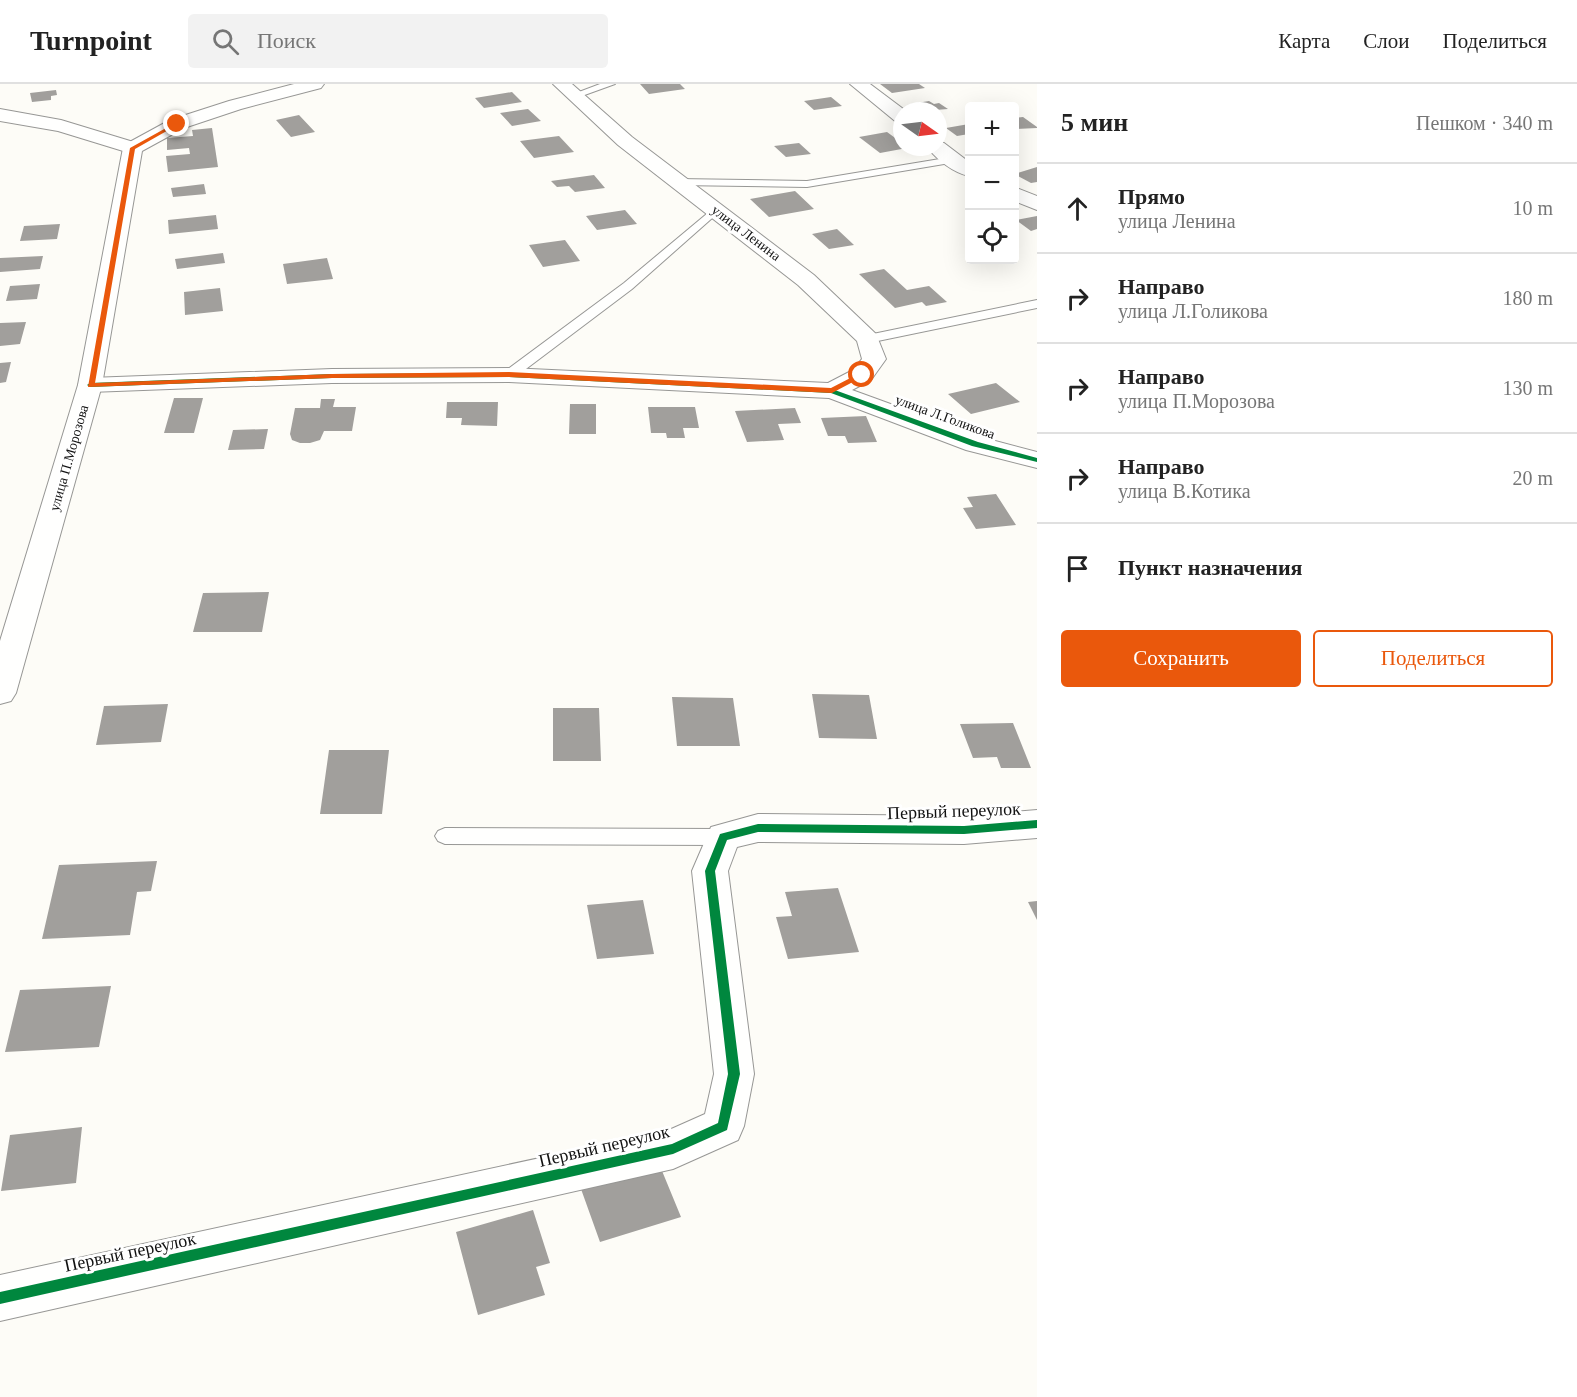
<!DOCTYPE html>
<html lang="ru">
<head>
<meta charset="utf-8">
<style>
	body { margin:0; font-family:Georgia,serif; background:#f2f2f2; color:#222 }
	.controls { position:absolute; right:18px; top:18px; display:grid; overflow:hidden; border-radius:6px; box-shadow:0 6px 24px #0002 }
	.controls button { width:54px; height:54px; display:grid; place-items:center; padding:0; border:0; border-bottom:2px solid #e0e0e0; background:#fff; color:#222; font:30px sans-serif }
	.compass { position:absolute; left:893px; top:18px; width:54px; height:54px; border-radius:50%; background:#fff; box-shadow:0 6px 24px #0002; rotate:104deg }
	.stop { position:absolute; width:18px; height:18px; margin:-14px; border:4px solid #ea580c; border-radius:50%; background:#fff }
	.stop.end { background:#ea580c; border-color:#fff; box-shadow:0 2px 6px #0008 }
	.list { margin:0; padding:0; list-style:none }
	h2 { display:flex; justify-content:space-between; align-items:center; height:78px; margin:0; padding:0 24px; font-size:26px }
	h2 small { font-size:20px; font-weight:400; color:#767676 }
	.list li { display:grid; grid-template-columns:39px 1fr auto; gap:18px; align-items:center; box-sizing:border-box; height:90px; padding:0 24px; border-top:2px solid #e0e0e0 }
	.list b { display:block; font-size:22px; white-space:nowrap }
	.list p { margin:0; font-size:20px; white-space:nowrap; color:#767676 }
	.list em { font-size:20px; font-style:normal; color:#767676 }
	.actions { display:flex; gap:12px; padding:18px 24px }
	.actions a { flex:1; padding:14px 0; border:2px solid #ea580c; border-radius:6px; text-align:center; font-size:21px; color:#ea580c }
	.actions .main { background:#ea580c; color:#fff }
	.icon { flex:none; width:33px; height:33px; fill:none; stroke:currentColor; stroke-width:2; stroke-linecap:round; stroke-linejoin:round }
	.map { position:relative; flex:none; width:1037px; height:1313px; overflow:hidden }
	header { display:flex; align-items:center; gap:36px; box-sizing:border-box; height:84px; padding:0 30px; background:#fff; border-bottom:2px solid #e0e0e0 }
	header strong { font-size:28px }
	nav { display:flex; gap:33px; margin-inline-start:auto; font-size:21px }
	.search { width:420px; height:54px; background:#f2f2f2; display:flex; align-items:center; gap:15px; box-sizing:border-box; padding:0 21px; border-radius:6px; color:#767676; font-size:22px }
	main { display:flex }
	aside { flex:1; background:#fff }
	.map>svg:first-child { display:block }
</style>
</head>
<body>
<header>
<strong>Turnpoint</strong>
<div class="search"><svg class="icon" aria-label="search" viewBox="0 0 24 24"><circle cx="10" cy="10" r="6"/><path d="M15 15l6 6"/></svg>Поиск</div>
<nav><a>Карта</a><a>Слои</a><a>Поделиться</a></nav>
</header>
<main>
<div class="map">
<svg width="1037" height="1313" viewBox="0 0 1037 1313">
	<rect width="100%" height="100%" fill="#fdfcf7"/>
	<!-- building -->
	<path fill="#a19f9c" d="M640,0h40l5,5 -36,5z
		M880,0h39l6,4 -33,5z
		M56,6l1,5 -6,1v4l-19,2 -2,-9z
		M512,8l10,10 -38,6 -9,-10z
		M831,13l11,9 -28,4 -10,-9z
		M929,17l5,3 5,-1 9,6 -26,2 -11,-7z
		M528,25l13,12 -29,5 -12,-13z
		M299,31l16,17 -24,5 -15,-17z
		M1023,33l14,10v1l-23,1v-11z
		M969,40v10l-12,2 -11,-8z
		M212,44l6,39 -50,5 -2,-16 24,-2 -1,-6 -22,2v-12l26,-2 -1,-6z
		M887,48l15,11v4l5,1 -27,5 -21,-16z
		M559,52l15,16 -40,6 -14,-17z
		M799,59l12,11 -25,3 -12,-11z
		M1037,83v15l-6,1 -17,-9z
		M594,91l11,13 -30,4 -6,-6 -12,1 -6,-6z
		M204,100l2,10 -33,3 -2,-9z
		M795,107l19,18 -45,8 -19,-18z
		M625,126l12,14 -40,6 -11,-14z
		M216,131l2,14 -49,5 -1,-14z
		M1037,132v13l-6,2 -15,-11z
		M60,140l-3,15 -37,2 4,-15z
		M837,145l17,16 -25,4 -17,-15z
		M565,156l15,21 -37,6 -14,-22z
		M223,169l2,10 -48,6 -2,-10z
		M43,172l-3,13 -40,3v-14z
		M327,174l6,21 -46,5 -4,-20z
		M884,185l23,21 22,-4 18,16 -21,4 -4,-4 -27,6 -36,-34z
		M40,200l-3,15 -31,2 4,-15z
		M220,204l3,23 -38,4 -1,-23z
		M26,238l-6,22 -20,2v-23z
		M11,278l-5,20 -6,1v-20z
		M996,299l24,19 -49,12 -23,-20z
		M174,314h29l-9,35h-30z
		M321,315h14l-2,8h23l-4,24h-28l-4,9 -10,3h-10l-8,-3 -2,-6 5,-26h25z
		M447,318h51l-1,24 -36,-1 1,-7h-16z
		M570,320h26v30h-27z
		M648,323h47l4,21h-16l2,10h-18l-1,-5h-15z
		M795,324l6,15 -23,1 6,16 -37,2 -12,-31z
		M866,332l11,26 -29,1 -3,-7h-17l-7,-18z
		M268,345l-4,20 -36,1 5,-20z
		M996,410l20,31 -40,4 -13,-21 10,-1 -6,-10z
		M269,508l-7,40h-69l10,-39z
		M812,610l57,1 8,44 -58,-1z
		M672,613l61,1 7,48h-63z
		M168,620l-7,38 -65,3 8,-39z
		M553,624h46l2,53h-48z
		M1013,639l18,45h-30l-4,-11 -24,1 -13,-34z
		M329,666h60l-7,64h-62z
		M157,777l-6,30 -14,1 -7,43 -88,4 17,-74z
		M838,804l21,64 -71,7 -12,-42 16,-1 -7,-24z
		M643,816l11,54 -57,5 -10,-54z
		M1037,817v19l-9,-18z
		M111,902l-12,61 -94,5 15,-62z
		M82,1043l-6,56 -75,8 9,-56z
		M660,1082l21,51 -81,25 -19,-53z
		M533,1126l17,53 -14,4 9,28 -67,20 -22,-83z"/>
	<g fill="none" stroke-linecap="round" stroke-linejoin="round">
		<defs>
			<path id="service" d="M600,0h15l-36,13 -8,-2z
				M952,73l5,3 -1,2 -149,25 -130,-2 -5,-3 5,-3 130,2z
				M715,123l6,3 -2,2 -87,77 -118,89h-10l-2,-3 2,-3 120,-89z
				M1037,216v8l-169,35 -6,-4 6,-4z
				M445,744l278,1 7,3 3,5 -3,5 -7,3 -278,-1 -7,-3 -3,-5 3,-5z"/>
			<path id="minor" d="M553,0h19l60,53 182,138 62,59 10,25 -15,21 -19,10 132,48 53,14v16l-71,-18 -137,-52 -320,-16 -177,1 -242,9 -9,-2 -3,-5 3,-5 9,-2 242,-9 177,-1 319,15 25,-13 9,-11 -5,-18 -59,-56 -180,-140z
				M850,0h20l36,27h-4v12l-7,-2z
				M0,25l61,11 79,24 3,4 -3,4 -7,2 -75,-23 -58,-10z
				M938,58l6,1 25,19v14c-15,-3 -32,-16 -42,-29h11z
				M1014,103l23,9v14l-23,-9z
				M1037,726v28l-73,6 -206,-2 -21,5 -9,24 26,203 -10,52 -6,14 -65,29 -673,152v-46l669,-145 36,-16 9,-40 -22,-203 19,-44 47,-13 206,2z"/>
			<path id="tertiary" d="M294,0h30l-3,4 -80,21 -57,19 -42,23 -40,234 -86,308 -5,8 -11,3v-63l78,-256 45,-237 3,-4 44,-24 59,-19z"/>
		</defs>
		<!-- service casing -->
		<use href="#service" stroke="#979795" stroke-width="2"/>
		<!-- minor casing -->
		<use href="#minor" stroke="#979795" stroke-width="2"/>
		<!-- tertiary casing -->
		<use href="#tertiary" stroke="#979795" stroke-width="2"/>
		<!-- service -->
		<use href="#service" fill="#fffffe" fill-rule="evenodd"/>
		<!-- minor -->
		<use href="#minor" fill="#fffffe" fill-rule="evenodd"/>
		<!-- tertiary -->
		<use href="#tertiary" fill="#fffffe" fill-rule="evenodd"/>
		<defs>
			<path id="cycleway" d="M509,289l323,16 146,53 59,16v4l-65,-16 -141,-53 -322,-16 -177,1 -242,9 -3,-2 3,-2 242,-9z
				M1037,736v8l-73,6 -206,-2 -31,8 -12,31 25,203 -13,56 -54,24 -673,150v-12l672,-148 46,-21 10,-49 -23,-203 15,-37 38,-10 206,2z"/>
		</defs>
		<!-- cycleway casing -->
		<use href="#cycleway" stroke="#fff" stroke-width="4"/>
		<!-- cycleway -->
		<use href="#cycleway" fill="#00873e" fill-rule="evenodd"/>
	</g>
	<!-- route -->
	<path fill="#ea580c" d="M175,39l4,1 -44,25 -40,234 237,-9 177,-2 322,16 29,-15 6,2 -34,18 -323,-16 -177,1 -244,9 42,-239z"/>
	<g text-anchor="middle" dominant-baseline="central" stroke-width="6" stroke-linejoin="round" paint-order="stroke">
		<!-- far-street labels -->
		<g font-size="14" fill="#111" stroke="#fff">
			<text transform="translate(746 149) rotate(37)">улица Ленина</text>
			<text transform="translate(945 333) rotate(20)">улица Л.Голикова</text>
			<text transform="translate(69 374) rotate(-74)">улица П.Морозова</text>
		</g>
		<!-- near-street labels -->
		<g font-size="18" fill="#111" stroke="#fff">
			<text transform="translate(954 727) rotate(-2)">Первый переулок</text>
			<text transform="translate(604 1062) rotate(-13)">Первый переулок</text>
			<text transform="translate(130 1168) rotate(-12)">Первый переулок</text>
		</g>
	</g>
</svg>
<div class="controls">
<button>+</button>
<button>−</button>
<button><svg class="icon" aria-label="locate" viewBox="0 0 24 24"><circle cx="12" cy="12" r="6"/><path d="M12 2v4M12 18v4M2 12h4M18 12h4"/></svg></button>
</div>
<svg class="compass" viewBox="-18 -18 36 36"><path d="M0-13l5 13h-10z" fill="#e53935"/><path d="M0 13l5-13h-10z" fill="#767676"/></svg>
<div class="stop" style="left:862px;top:291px"></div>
<div class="stop end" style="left:177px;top:40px"></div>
</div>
<aside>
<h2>5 мин<small>Пешком · 340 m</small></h2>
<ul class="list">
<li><svg class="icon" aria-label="ahead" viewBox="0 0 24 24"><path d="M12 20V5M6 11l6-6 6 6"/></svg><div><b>Прямо</b><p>улица Ленина</p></div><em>10 m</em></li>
<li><svg class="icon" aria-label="right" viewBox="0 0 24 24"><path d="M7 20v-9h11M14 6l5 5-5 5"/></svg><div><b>Направо</b><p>улица Л.Голикова</p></div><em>180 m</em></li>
<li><svg class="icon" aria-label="right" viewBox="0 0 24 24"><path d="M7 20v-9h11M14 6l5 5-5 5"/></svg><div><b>Направо</b><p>улица П.Морозова</p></div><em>130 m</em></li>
<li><svg class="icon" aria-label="right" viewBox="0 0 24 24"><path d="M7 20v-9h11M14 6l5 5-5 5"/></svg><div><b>Направо</b><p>улица В.Котика</p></div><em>20 m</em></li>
<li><svg class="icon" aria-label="arrive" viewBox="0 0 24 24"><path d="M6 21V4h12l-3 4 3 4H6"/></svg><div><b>Пункт назначения</b></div></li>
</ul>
<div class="actions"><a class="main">Сохранить</a><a>Поделиться</a></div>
</aside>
</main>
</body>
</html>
